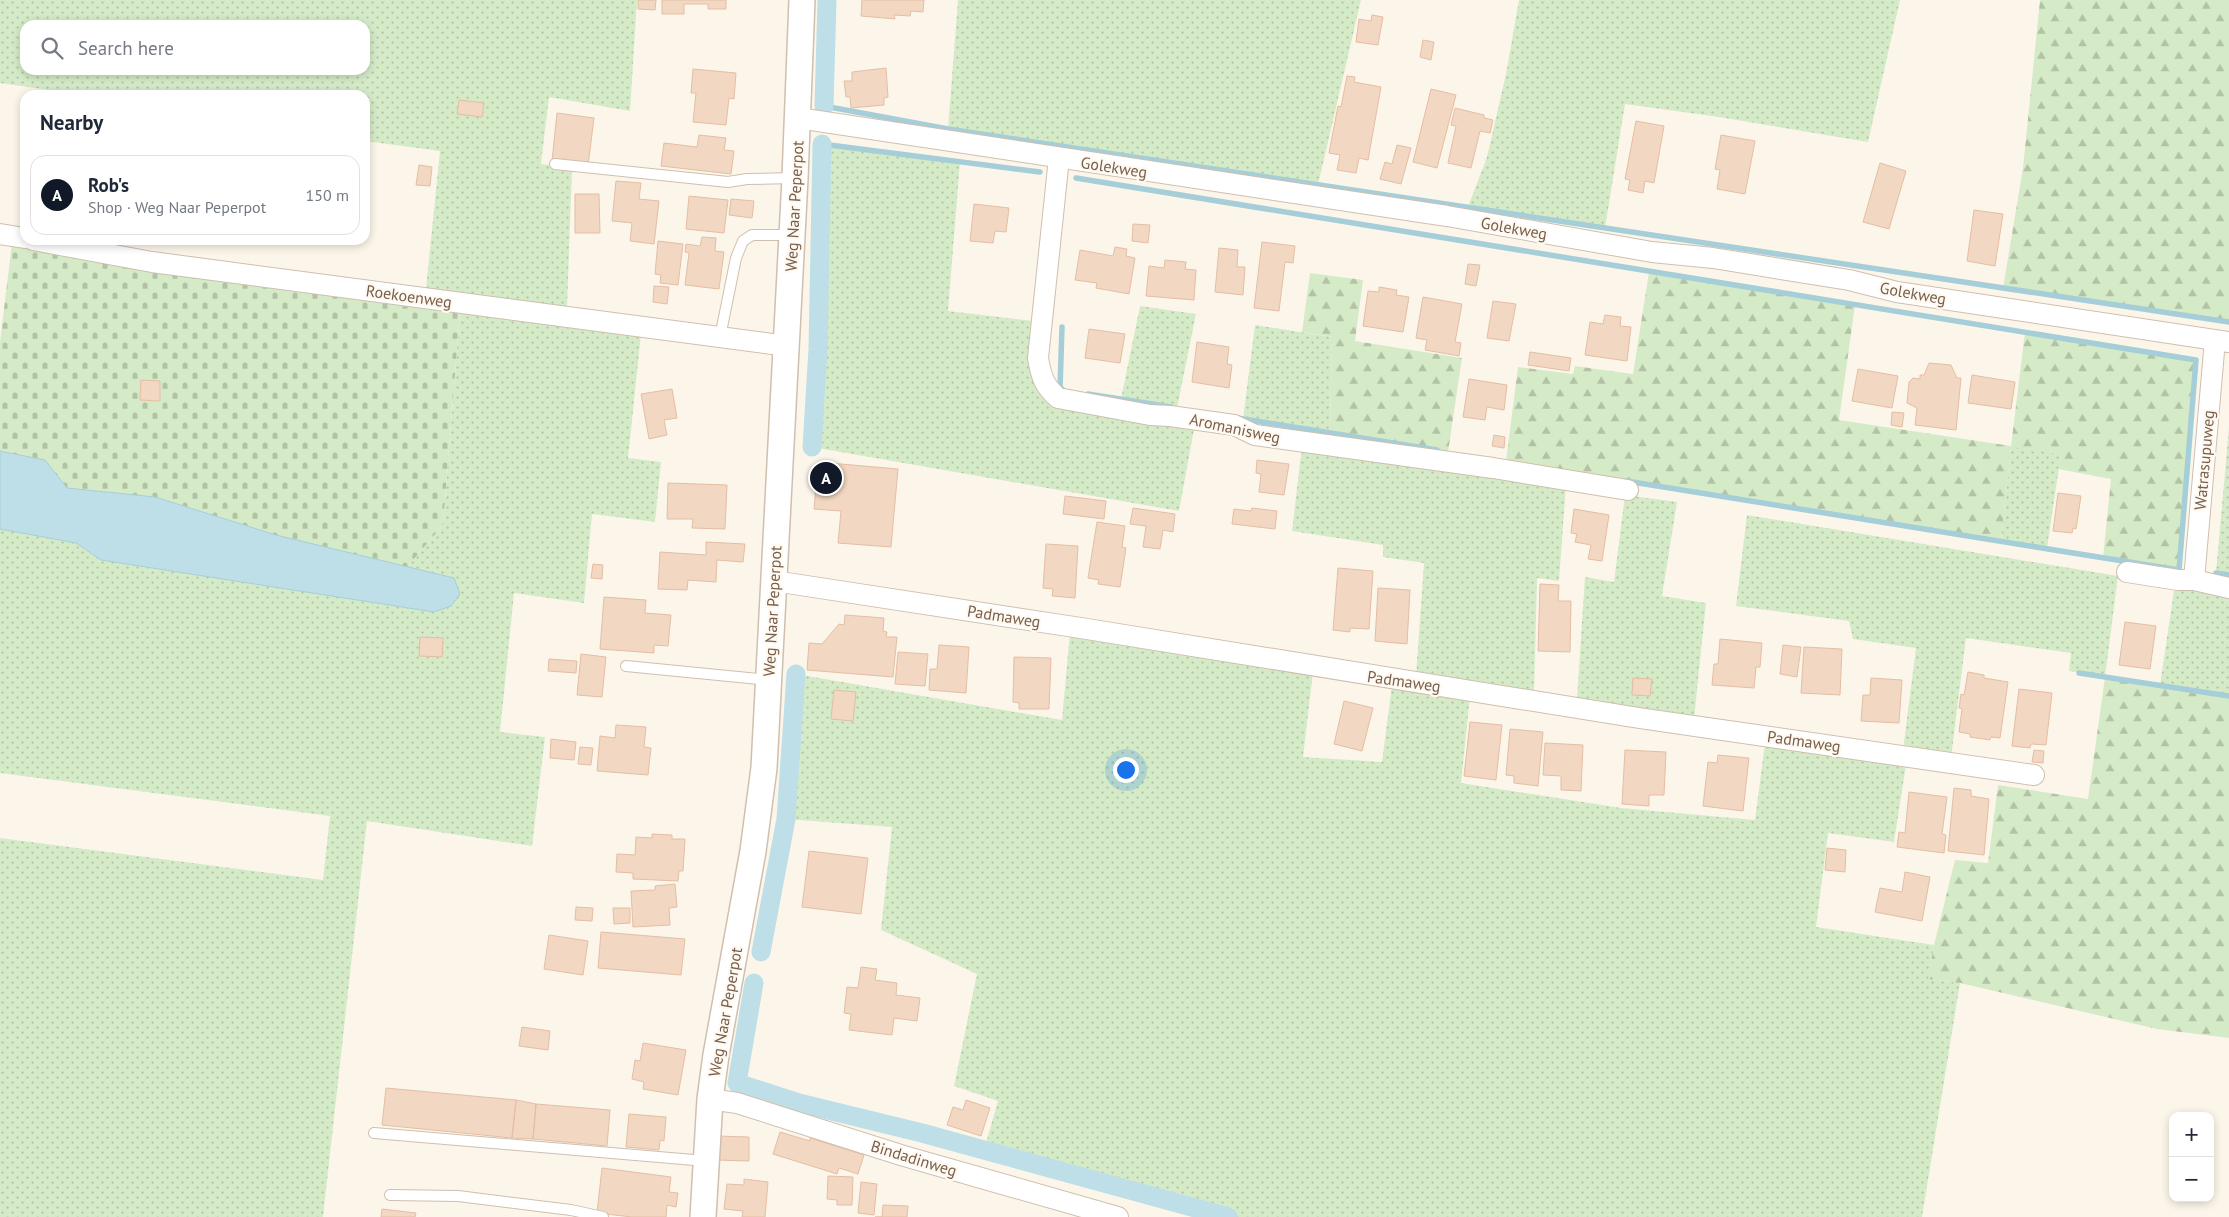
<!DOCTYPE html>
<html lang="en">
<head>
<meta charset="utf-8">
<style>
	body { margin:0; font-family:"PT Sans",sans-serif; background:#f2f2f3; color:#1f2937 }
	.controls { position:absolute; right:15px; bottom:15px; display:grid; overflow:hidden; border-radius:10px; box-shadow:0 2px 8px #0003 }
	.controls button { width:45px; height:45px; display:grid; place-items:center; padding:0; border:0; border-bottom:1px solid #e0e1e3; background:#fff; color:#1f2937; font:25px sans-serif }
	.you { position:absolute; left:1125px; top:769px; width:18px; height:18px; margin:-12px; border:4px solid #fff; border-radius:50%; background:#1a73e8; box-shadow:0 0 0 8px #1a73e833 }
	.badge { display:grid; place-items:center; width:32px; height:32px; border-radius:50%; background:#111827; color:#fff; font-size:16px; font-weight:700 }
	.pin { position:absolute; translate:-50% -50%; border:2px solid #fff; box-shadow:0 1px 5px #0006 }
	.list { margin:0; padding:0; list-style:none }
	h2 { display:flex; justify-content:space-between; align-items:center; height:65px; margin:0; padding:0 20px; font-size:21px }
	h2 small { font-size:16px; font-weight:400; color:#747a83 }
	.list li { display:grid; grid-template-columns:32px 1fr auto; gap:15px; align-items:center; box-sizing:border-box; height:80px; margin:0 10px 10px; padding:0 10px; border:1px solid #e0e1e3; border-radius:15px }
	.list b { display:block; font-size:19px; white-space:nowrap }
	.list p { margin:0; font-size:16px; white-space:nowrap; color:#747a83 }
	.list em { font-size:16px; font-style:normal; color:#747a83 }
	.icon { flex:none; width:28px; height:28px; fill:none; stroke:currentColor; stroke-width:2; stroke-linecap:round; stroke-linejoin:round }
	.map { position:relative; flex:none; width:2229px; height:1217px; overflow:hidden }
	.search { position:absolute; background:#fff; box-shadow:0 2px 8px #0003; left:20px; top:20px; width:350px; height:55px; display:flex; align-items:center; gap:12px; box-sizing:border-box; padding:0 18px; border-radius:15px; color:#747a83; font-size:19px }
	.panel { position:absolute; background:#fff; box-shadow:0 2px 8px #0003; left:20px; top:90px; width:350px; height:155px; border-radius:15px }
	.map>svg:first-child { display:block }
</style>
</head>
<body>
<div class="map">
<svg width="2229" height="1217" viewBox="0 0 2229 1217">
	<defs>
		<pattern id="grass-dots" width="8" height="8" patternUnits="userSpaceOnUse" patternTransform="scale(1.25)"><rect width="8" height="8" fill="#d5ebc8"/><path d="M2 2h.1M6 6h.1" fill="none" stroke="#b2c2a5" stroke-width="1.8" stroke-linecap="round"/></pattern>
		<pattern id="forest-firs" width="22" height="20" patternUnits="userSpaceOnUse" patternTransform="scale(1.25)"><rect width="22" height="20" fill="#d5ebc8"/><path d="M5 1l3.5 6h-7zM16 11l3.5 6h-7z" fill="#b2c2a5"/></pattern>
		<pattern id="cemetery-stones" width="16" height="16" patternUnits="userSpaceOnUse" patternTransform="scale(1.25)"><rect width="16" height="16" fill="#d5ebc8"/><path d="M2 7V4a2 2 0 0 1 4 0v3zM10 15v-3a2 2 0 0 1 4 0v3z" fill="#b2c2a5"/></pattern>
	</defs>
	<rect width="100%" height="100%" fill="#fcf6ea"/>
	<!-- grass -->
	<path fill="url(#grass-dots)" fill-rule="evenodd" d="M0,0h637l-7,111 -81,-14 -8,67 31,4 -5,140 -141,-19 14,-138 -75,-10v-46h-281l-84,-12zM25,25h340v45h-340z
		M958,0h403l-43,185 -370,-56z
		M1519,0h381l-32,142 -149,-25 -94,-13 -20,124 -137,-21 19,-50 19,-83z
		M822,144l138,18 -12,149 85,10 11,71 151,32 -16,87 -367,-64 6,-98z
		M1140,306l56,8 -19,94 -56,-9z
		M460,311l181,23 -13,124 33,4 -6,60 -63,-8 -8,89 -70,-10 -14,139 45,5 -13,109 -165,-25 -44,396h-323v-379l323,42 7,-64 -330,-43v-244l76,14 25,17 333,52 17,-7 3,-27 -47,-11 36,-42z
		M1255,325l77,12 -2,96 -87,-14z
		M2229,427v148l-13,-2z
		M1302,446l264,39 -7,96 -22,-3 -3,115 -118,-17 8,-113 -41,-6v-12l-91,-14z
		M2011,446l50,8 -14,94 -46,-7z
		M1625,495l52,7 -15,94 44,7 -12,116 -117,-20 8,-122 29,5z
		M1747,515l371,61 -13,101 -36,-6 2,-18 -105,-15 -15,120 -48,-8 13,-102 -63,-9 -4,-18 -113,-15z
		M2175,584l54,9v103l-69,-11z
		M1070,632l243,40 -10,85 79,5 10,-77 78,11 -9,87 160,25 134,12 10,-77 141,22 -12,77 -66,-9 -12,94 118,18 -5,34 31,4 -38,234h-694l-244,-67 14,-49 -44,-15 23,-112 -96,-44 11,-103 -106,-8 10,-145 266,46z"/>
	<!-- forest -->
	<path fill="url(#forest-firs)" d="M2040,0h189v322l-226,-34 20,-120z
		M1649,272l206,33 -16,115 172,26 14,-114 171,28 -17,210 -76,-12 8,-79 -53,-10 2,-15 -49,-7 -10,94 -495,-80 12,-94 55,7 2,-8 58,8z
		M1310,273l53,7 -8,61 107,17 -14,94 -118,-19 2,-96 -30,-5z
		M2105,677l124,19v342l-72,-9 -197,-46 -32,-4 6,-34 21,-85 33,3 10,-78 90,14z"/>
	<!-- cemetery -->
	<path fill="url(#cemetery-stones)" d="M12,243l448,68 -17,214 -36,42 -131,-32 -121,-38 -88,-9 -22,-28 -45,-9v-109z"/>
	<!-- water -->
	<path fill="#bedfe7" stroke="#a5ced8" d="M0,451l45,9 22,28 88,9 121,38 178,43 6,16 -9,12 -17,6 -333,-52 -25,-17 -76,-14z"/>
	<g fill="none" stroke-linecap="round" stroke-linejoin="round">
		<!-- stream -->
		<path stroke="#a5ced8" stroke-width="5.5" d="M824,106l124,23 1281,193
			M822,144l218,28
			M1076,178l1120,182 -17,210 -553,-89
			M1062,327l-2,62h2
			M1088,394l83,13
			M1237,418l200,32
			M2216,573l13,2
			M2079,673l150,23"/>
		<!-- canal -->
		<path stroke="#bedfe7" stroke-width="19" d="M824,106l3,-106
			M812,447l6,-98 4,-205
			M761,952l25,-133 10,-145
			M754,983l-17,100 62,20 123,30 306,84"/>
	</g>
	<!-- building -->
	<path fill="#f2d7c2" stroke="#e4bea3" d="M638,0h18l-1,10 -17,-1z
		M662,0h64v9h-18v-5h-24v10h-22z
		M862,0h62l-1,12 -12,-1 -1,5 -16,-1 1,4 -34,-3z
		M1372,15l11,2 -5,28 -22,-3 3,-23 12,2z
		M1423,40l11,2 -3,18 -11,-3z
		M886,68l2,29 -4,1v7l-33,3 -1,-11h-4l-2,-16h8v-9z
		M693,69l43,4 -2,26 -5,-1 -3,27 -33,-3 3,-29h-5z
		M1347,76l8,1 -1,5 27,5 -13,73 -9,-2 -3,15 -19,-3 3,-15 -11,-2 9,-47 3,1z
		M1431,89l25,6 -19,73 -24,-6z
		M459,100l25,3 -2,14 -25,-3z
		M1455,108l29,7v3l9,2 -3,13 -10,-2 -9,37 -23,-5 8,-37 -5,-1z
		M557,113l37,5 -6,48 -36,-5z
		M1636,121l28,5 -10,57 -9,-2 -2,12 -15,-3 2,-10 -5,-1z
		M699,135l27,3 -2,12 10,1 -3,23 -70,-8 3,-23 33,4z
		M1721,135l34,6 -10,53 -28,-5 3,-19 -5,-1z
		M1397,145l14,3 -10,36 -21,-5 5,-17 7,2z
		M1880,163l26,8 -17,58 -26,-7z
		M419,165l13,2 -2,19 -14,-1z
		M616,181l25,2 -2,16 20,2 -5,43 -24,-3 2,-18 -20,-2z
		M575,194h24l1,39h-25z
		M689,196l39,4 -4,33 -38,-4z
		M731,199l23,2 -2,17 -23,-3z
		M974,204l35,4 -3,24 -11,-1 -2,12 -23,-2z
		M1974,210l29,4 -8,52 -28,-5z
		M1133,224l17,1 -2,18 -16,-2z
		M702,237l14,1 -1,13 9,1 -5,37 -34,-4 4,-32 -4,-1 1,-8 14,2z
		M658,241l25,3 -5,41 -18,-2 1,-8 -6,-1z
		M1262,242l33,4 -2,17 -8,-1 -6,49 -25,-3z
		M1115,247l12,2 -1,7 9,2 -6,36 -33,-6 1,-5 -22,-3 5,-30 33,6z
		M1219,248l19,2 -1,17h8l-2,28 -28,-3z
		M1165,260l21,2 -1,7 11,1 -2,30 -48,-4 3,-30 15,2z
		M1468,264l12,1 -4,21 -11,-2z
		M654,286l15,1 -2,17 -14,-2z
		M1379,287l18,3 -1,5 13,2 -6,35 -40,-6 5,-35 11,1z
		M1423,297l39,7 -7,38 6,1 -2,13 -34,-6 2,-10 -11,-2z
		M1493,301l23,3 -7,37 -22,-3z
		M1605,315l16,2 -1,9 11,1 -4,34 -42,-6 5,-33 13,2z
		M1089,329l36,5 -5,29 -35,-5z
		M1197,342l32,5 -2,17 5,1 -3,23 -37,-6z
		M1530,352l41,6 -2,13 -41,-6z
		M1929,363l22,2 6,13h4l-5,52 -41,-5 2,-17 -10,-5 2,-21 4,-4 7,1v-4h4z
		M1858,369l40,7 -6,32 -40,-7z
		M1972,375l43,7 -4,27 -43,-6z
		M1469,379l38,6 -3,25 -17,-3 -2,13 -22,-3z
		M141,380l19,1v20l-20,-1z
		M672,389l5,29 -13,2 3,15 -18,4 -8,-45z
		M1892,412l12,1 -2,14 -11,-2z
		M1494,435l11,2 -1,11 -12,-2z
		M1257,460l32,4 -5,31 -25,-3 2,-18 -5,-1z
		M818,462l80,7 -7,78 -53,-4 3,-32 -27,-2z
		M668,483l59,2 -2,44 -33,-1 1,-9h-26z
		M2058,493l23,3 -5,33 -3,-1 -1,5 -19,-2z
		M1065,496l41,5 -2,18 -41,-5z
		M1133,508l42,6 -2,18 -10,-2 -3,19 -17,-2 3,-21 -16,-2z
		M1252,508l25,3 -2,18 -43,-5 2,-15 17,2z
		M1574,509l35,6 -7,46 -14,-2 3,-14 -16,-3 2,-8 -6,-1z
		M1097,522l28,4 -3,21 4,1 -6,39 -22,-3 1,-4 -11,-2z
		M706,542l39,2 -2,18 -26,-2 -1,22 -28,-2 -1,10 -29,-1 2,-37 46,3z
		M1046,544l32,2 -3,52 -23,-2 1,-7 -10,-1z
		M593,564l10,1 -1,14 -11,-1z
		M1338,568l35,3 -4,58 -19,-1v4l-17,-2z
		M1540,584l19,1 -1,16h13l-1,51 -32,-1z
		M1378,588l32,2 -3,54 -32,-3z
		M604,597l42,3 -1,13 26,2 -3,31 -14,-1v8l-54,-4z
		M845,615l39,3 -1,13 4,1 -1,5h11l-4,40 -86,-7 2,-27 13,1 17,-20 5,1z
		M2125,622l31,4 -6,43 -31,-4z
		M420,637l23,1 -1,19 -23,-1z
		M1720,639l42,4 -2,24h-4l-2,21 -42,-3 2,-21h4z
		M939,645l30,2 -3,46 -37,-3 1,-21h7z
		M1783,645l18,2 -4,30 -17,-3z
		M1804,647l38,2 -2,46 -39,-2z
		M898,652l30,2 -3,32 -30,-2z
		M581,654l25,3 -4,40 -25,-2z
		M1014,657l37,1 -2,51h-30v-6l-6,-1z
		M549,659l28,2 -1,12 -28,-2z
		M1968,672l16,3v3l24,4 -8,56 -9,-1 -1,3 -20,-3v-3l-11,-2 3,-23 -3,-1 2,-14 3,1z
		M1633,678l19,1 -2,17 -18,-1z
		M1871,678l31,2 -3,43 -38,-2 2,-26h7z
		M2019,689l33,4 -6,52 -15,-1 -1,4 -18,-2z
		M834,690l22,2 -3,29 -22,-2z
		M1344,701l29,7 -11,43 -28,-7z
		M1470,722l32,3 -6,55 -32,-4z
		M616,725l30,2 -2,20 7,1 -3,27 -51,-4 3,-35 15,2z
		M1510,729l33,3 -5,54 -24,-3v-7l-8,-1z
		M551,739l25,3 -2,18 -24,-2z
		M1545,743l38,2 -2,46 -20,-1v-14l-18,-1z
		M580,747l13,1 -2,17 -13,-1z
		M1625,750l41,2 -2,43h-15v11l-27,-2z
		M2034,750l10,1 -1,12 -11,-1z
		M1718,755l31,3 -6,53 -40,-5 5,-44 9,1z
		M1954,788l17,2v6l18,3 -5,56 -36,-4z
		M1909,792l38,5 -5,37 4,1 -2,18 -47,-6 2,-15 6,1z
		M652,834l20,1v4h13l-2,32h-4l-1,10 -45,-2v-6l-17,-1 1,-18 18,1 1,-18 16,1z
		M1827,848l19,2 -1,22 -20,-2z
		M809,851l59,7 -7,56 -59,-7z
		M1905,872l25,5 -8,44 -47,-9 5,-24 22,4z
		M675,884l2,23 -8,1 1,17 -37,2 -2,-36 24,-1v-4z
		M576,907l17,1 -1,13 -17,-1z
		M613,908h17v15l-16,1z
		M601,932l84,7 -4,36 -83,-7z
		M549,935l39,6 -5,34 -39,-6z
		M861,967l16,2 -2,11 22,3 -1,12 24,3 -3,23 -23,-3 -2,17 -43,-5 2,-16 -7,-1 3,-26 11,1z
		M522,1027l28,4 -2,19 -29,-4z
		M643,1043l43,7 -8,45 -35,-6 1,-7 -12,-3 3,-19 5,1z
		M386,1088l130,12 -4,38 -130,-13z
		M516,1100l20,4 -3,35 -21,-1z
		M966,1100l24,8 -9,28 -34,-11 6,-18 10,3z
		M536,1104l74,6 -3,36 -74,-7z
		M629,1114l37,3 -2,24 -4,-1 -1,10 -33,-3z
		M780,1132l30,9v-3l54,17 -6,19 -19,-6 -2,6 -64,-20z
		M717,1136l32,1v24l-33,-1z
		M602,1168l69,9 -2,15 9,1 -2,14 -9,-2 -1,12h-34l-35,-4z
		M828,1176l25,1 -1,28h-15v-5l-10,-1z
		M744,1179l24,3 -3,35h-23l1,-6 -19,-2 3,-25 17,1z
		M861,1182l16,2 -3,31 -16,-2z
		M883,1205l25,1 -1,11h-32h7z
		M382,1209l34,4 -1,4h-34z"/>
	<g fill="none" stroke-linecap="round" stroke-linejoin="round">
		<defs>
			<path id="service" d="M555,164l173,18 19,-3 47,-1
				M720,337l16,-79 7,-17 9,-6h39
				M626,666l143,14
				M374,1133l332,28
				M390,1195l68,1 113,14 32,7"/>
			<path id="minor" d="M798,118l649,98 205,36 61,6 136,22 48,12 332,50
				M1059,158l-21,200c3,18 6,28 20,40l92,17 20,1 64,9 21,10 238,33 135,22
				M0,234l25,4
				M33,240l119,22 635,84
				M2127,572l51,8h16l35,8
				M2194,580l21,-240
				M774,581l307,47 558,90 395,57
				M710,1099l27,4 167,53 214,61"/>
			<path id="tertiary" d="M703,1217l7,-118 6,-44 37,-204 11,-83 31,-590 7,-178"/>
		</defs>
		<!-- service casing -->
		<use href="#service" stroke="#cfbfaf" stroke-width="12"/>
		<!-- minor casing -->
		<use href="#minor" stroke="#cfbfaf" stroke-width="22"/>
		<!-- tertiary casing -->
		<use href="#tertiary" stroke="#cfbfaf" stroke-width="28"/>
		<!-- service -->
		<use href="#service" stroke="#fff" stroke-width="10"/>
		<!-- minor -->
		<use href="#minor" stroke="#fff" stroke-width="20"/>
		<!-- tertiary -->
		<use href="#tertiary" stroke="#fff" stroke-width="25"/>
	</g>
	<g text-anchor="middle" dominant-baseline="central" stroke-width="4.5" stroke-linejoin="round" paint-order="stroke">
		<!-- street labels -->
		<g font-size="16" fill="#785e4d" stroke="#fffaf1">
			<text transform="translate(1114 167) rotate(9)">Golekweg</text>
			<text transform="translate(794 206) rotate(-87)">Weg Naar Peperpot</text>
			<text transform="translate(1514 228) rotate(10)">Golekweg</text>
			<text transform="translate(1913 293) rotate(10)">Golekweg</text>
			<text transform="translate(409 296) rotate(8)">Roekoenweg</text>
			<text transform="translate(1235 428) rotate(12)">Aromanisweg</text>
			<text transform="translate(2204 460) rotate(-85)">Watrasupuweg</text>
			<text transform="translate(772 611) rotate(-87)">Weg Naar Peperpot</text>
			<text transform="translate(1004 616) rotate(9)">Padmaweg</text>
			<text transform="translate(1404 681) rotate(8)">Padmaweg</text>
			<text transform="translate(1804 741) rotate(8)">Padmaweg</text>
			<text transform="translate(725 1012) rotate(-80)">Weg Naar Peperpot</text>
			<text transform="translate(914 1158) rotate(17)">Bindadinweg</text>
		</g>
	</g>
</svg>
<div class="controls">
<button>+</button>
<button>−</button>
</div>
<div class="you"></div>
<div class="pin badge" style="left:826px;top:478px">A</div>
<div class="search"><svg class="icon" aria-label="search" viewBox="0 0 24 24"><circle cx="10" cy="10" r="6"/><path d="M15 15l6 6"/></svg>Search here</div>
<section class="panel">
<h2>Nearby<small></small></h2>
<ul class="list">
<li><span class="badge">A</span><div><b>Rob's</b><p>Shop · Weg Naar Peperpot</p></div><em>150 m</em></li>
</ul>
</section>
</div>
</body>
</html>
